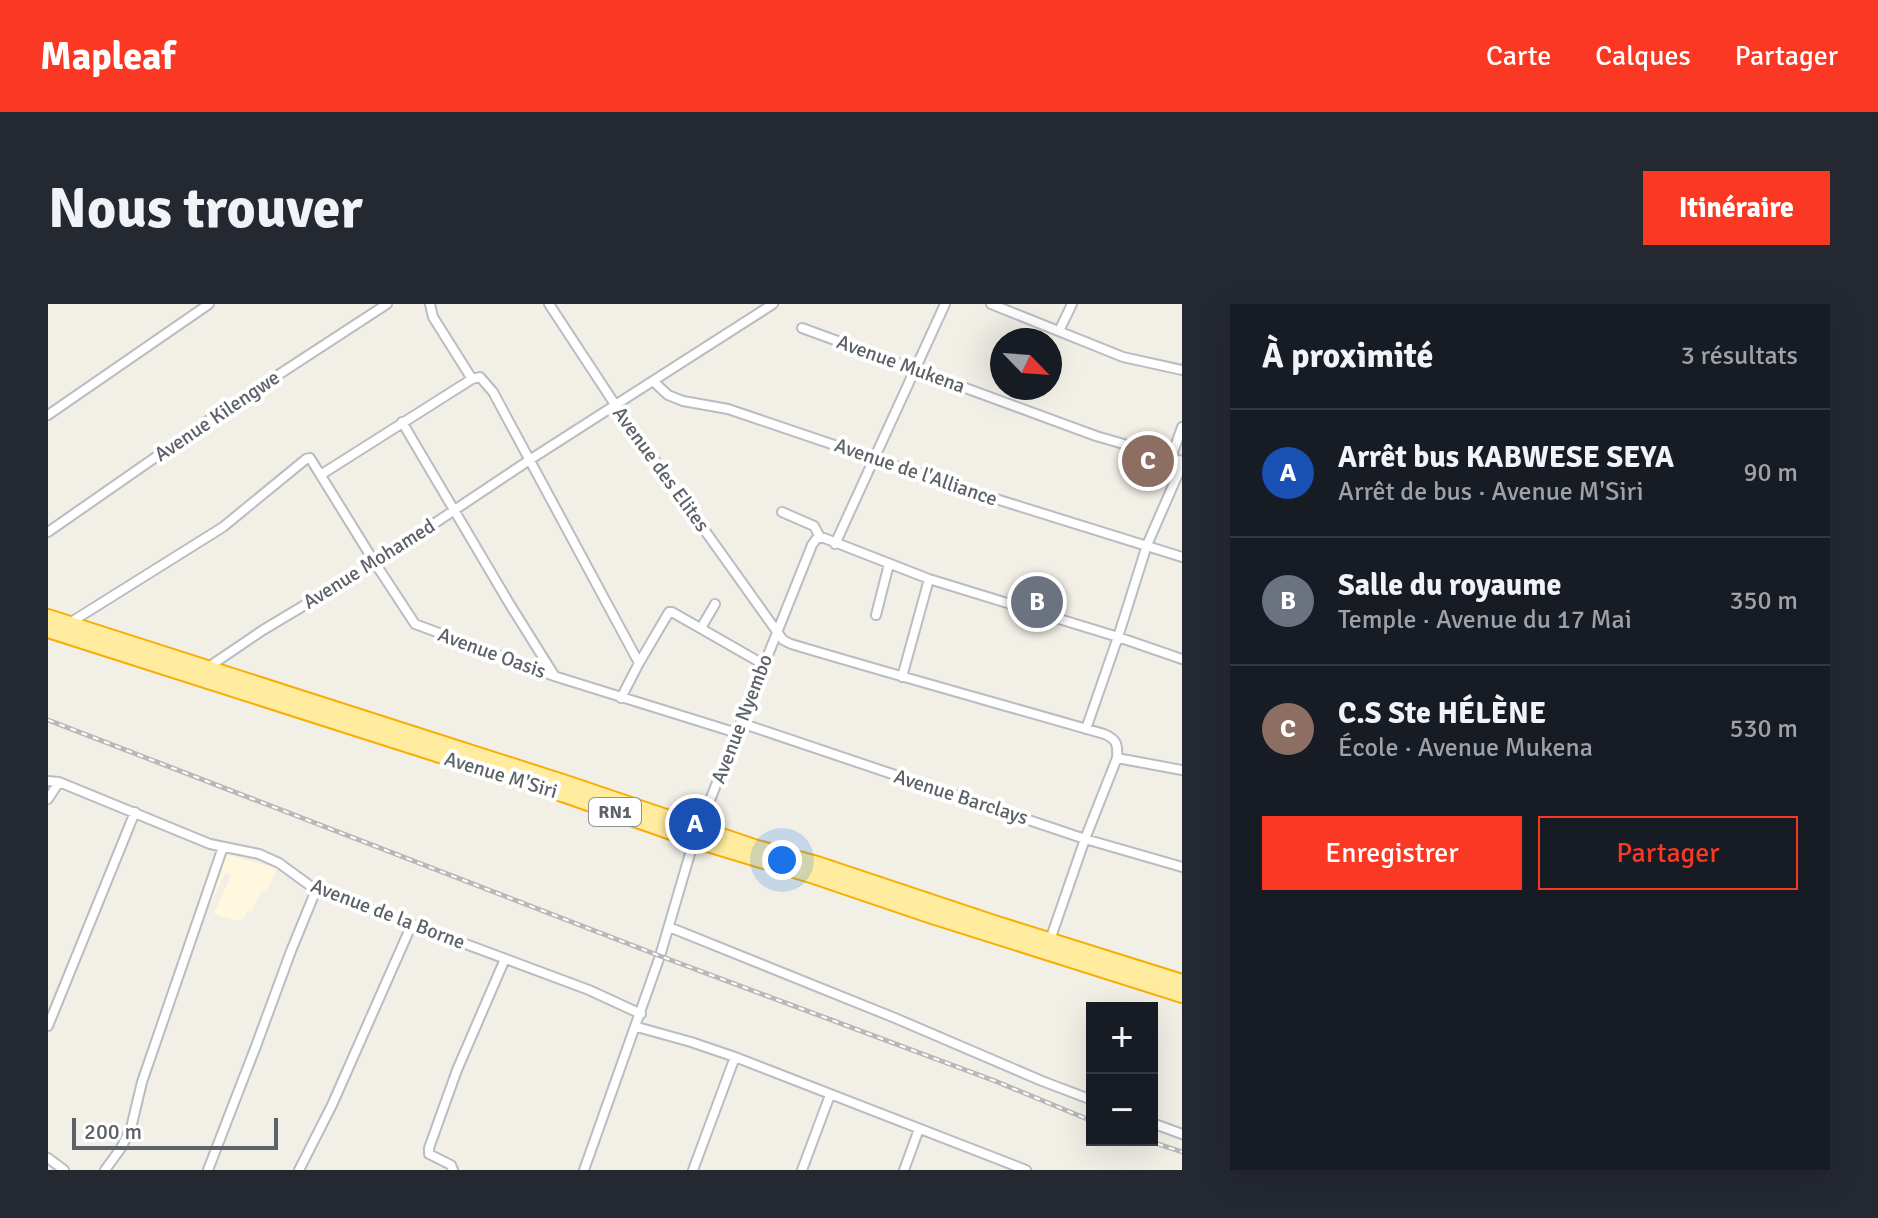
<!DOCTYPE html>
<html lang="fr">
<head>
<meta charset="utf-8">
<style>
	body { margin:0; font-family:Signika,sans-serif; background:#242831; color:#f1f3f6 }
	.controls { position:absolute; right:24px; bottom:24px; display:grid; overflow:hidden; border-radius:0px; box-shadow:0 8px 32px #0002 }
	.controls button { width:72px; height:72px; display:grid; place-items:center; padding:0; border:0; border-bottom:2px solid #363941; background:#171b24; color:#f1f3f6; font:40px sans-serif }
	.compass { position:absolute; left:942px; top:24px; width:72px; height:72px; border-radius:50%; background:#171b24; box-shadow:0 8px 32px #0002; rotate:115deg }
	.scale { position:absolute; left:24px; bottom:20px; width:206px; box-sizing:border-box; padding-left:8px; border:4px solid #5d6268; border-top:0; font-size:22px; line-height:28px; white-space:nowrap; color:#5d6268; -webkit-text-stroke:6px #fff; paint-order:stroke }
	.you { position:absolute; left:734px; top:556px; width:28px; height:28px; margin:-20px; border:6px solid #fff; border-radius:50%; background:#1a73e8; box-shadow:0 0 0 12px #1a73e833 }
	.badge { display:grid; place-items:center; width:52px; height:52px; border-radius:50%; background:#fa3823; color:#fff; font-size:26px; font-weight:700 }
	.pin { position:absolute; translate:-50% -50%; border:4px solid #fff; box-shadow:0 2px 8px #0006 }
	.list { margin:0; padding:0; list-style:none }
	h2 { display:flex; justify-content:space-between; align-items:center; height:104px; margin:0; padding:0 32px; font-size:34px }
	h2 small { font-size:26px; font-weight:400; color:#9ea1a6 }
	.list li { display:grid; grid-template-columns:52px 1fr auto; gap:24px; align-items:center; box-sizing:border-box; height:128px; padding:0 32px; border-top:2px solid #363941 }
	.list b { display:block; font-size:30px; white-space:nowrap }
	.list p { margin:0; font-size:26px; white-space:nowrap; color:#9ea1a6 }
	.list em { font-size:26px; font-style:normal; color:#9ea1a6 }
	.actions { display:flex; gap:16px; padding:24px 32px }
	.actions a { flex:1; padding:18px 0; border:2px solid #fa3823; border-radius:0px; text-align:center; font-size:28px; color:#fa3823 }
	.actions .main { background:#fa3823; color:#fff }
	.map { position:relative; flex:none; width:1134px; height:866px; overflow:hidden; border-radius:0px }
	header { display:flex; align-items:center; gap:48px; box-sizing:border-box; height:112px; padding:0 40px; background:#fa3823; color:#fff }
	header strong { font-size:38px }
	nav { display:flex; gap:44px; margin-inline-start:auto; font-size:28px }
	.intro { display:flex; align-items:center; justify-content:space-between; box-sizing:border-box; height:192px; padding:0 48px }
	h1 { margin:0; font-size:56px }
	.button { padding:20px 36px; border-radius:0px; background:#fa3823; color:#fff; font-size:28px; font-weight:700 }
	main { display:flex; gap:48px; padding:0 48px }
	aside { flex:1; background:#171b24; border-radius:0px; box-shadow:0 8px 32px #0002 }
	.map>svg:first-child { display:block }
</style>
</head>
<body>
<header>
<strong>Mapleaf</strong>
<nav><a>Carte</a><a>Calques</a><a>Partager</a></nav>
</header>
<div class="intro"><h1>Nous trouver</h1><a class="button">Itinéraire</a></div>
<main>
<div class="map">
<svg width="1134" height="866" viewBox="0 0 1134 866">
	<rect width="100%" height="100%" fill="#f1efe6"/>
	<!-- commercial -->
	<path fill="#fff8de" d="M180,551l49,13 -10,24 -5,-2 -11,22 -4,-1 -4,9 -4,-1 -1,2 -24,-7 17,-39 -6,-2 -15,32 -3,-1 11,-37z"/>
	<g fill="none" stroke-linecap="round" stroke-linejoin="round">
		<defs>
			<path id="minor" d="M382,0l3,13 39,62 8,-2 13,15 146,271
				M501,0l67,102 167,234 8,4c104,31 209,60 313,90 13,5 14,11 13,24
				M943,0l132,53 59,13
				M754,24l294,108 86,25
				M1011,27l13,-27
				M606,78l14,13 15,6 45,8 236,80 218,68
				M0,111l161,-111
				M354,118l107,181 45,72
				M1123,154l11,-31
				M274,170l150,-95
				M734,208l32,14 6,11
				M0,228l161,-112 178,-116
				M787,240l110,-240
				M828,311l13,-51
				M20,320l155,-97 83,-68 4,-1 65,105 40,61 139,52 183,57
				M653,324l14,-24
				M159,364l56,-38 112,-67 156,-104 242,-155
				M854,373l27,-98
				M573,394l18,-35 30,-51h3l91,52
				M693,419l344,116 97,28
				M1038,425l32,-92 29,-92 35,-80
				M0,477l11,1 151,62 49,10 20,9 37,27 96,34 177,66 52,24
				M0,495l11,-17
				M621,623l226,91 147,63 50,19
				M1002,636l35,-101 32,-81 65,12
				M0,722l87,-214
				M589,723l54,15 44,15 291,113
				M1104,819l30,11
				M0,854l16,12
				M57,866l16,-22 10,-20 11,-46 81,-235
				M160,866l48,-124 35,-95 25,-61
				M251,866l33,-65 80,-181
				M405,866l-2,-5 -22,-11v-6l28,-78 48,-111
				M536,866l76,-214 34,-116 118,-295 5,-7h7l105,41 189,58 64,22
				M645,866l42,-113
				M754,866l28,-75
				M856,866l15,-41"/>
			<path id="trunk" d="M0,313l521,167 185,63 63,17 177,59 188,59
				M0,326l517,165 129,45 120,36 115,39 253,80"/>
		</defs>
		<!-- minor casing -->
		<use href="#minor" stroke="#b9bcc1" stroke-width="12"/>
		<!-- trunk casing -->
		<use href="#trunk" stroke="#f8ae00" stroke-width="18"/>
		<!-- minor -->
		<use href="#minor" stroke="#fff" stroke-width="8"/>
		<!-- trunk -->
		<use href="#trunk" stroke="#ffec9f" stroke-width="14"/>
		<defs>
			<path id="rail" d="M0,416l612,236 335,125 97,40
				M1098,836l36,12"/>
		</defs>
		<!-- rail casing -->
		<use href="#rail" stroke="#b7b8b9" stroke-width="5"/>
		<!-- rail -->
		<use href="#rail" stroke="#fff" stroke-width="2" stroke-dasharray="6" stroke-linecap="butt"/>
	</g>
	<g text-anchor="middle" dominant-baseline="central" stroke-width="8" stroke-linejoin="round" paint-order="stroke">
		<!-- shield labels -->
		<rect fill="#fff" stroke="#8e9195" stroke-width="2" x="541" y="494" width="52" height="28" rx="6"/>
		<g font-size="18" font-weight="bold" fill="#5d6268">
			<text x="567" y="508">RN1</text>
		</g>
		<!-- street labels -->
		<g font-size="20" fill="#5d6268" stroke="#fff">
			<text transform="translate(853 60) rotate(20)">Avenue Mukena</text>
			<text transform="translate(169 112) rotate(-34)">Avenue Kilengwe</text>
			<text transform="translate(613 165) rotate(54)">Avenue des Elites</text>
			<text transform="translate(868 168) rotate(19)">Avenue de l'Alliance</text>
			<text transform="translate(321 260) rotate(-32)">Avenue Mohamed</text>
			<text transform="translate(444 349) rotate(20)">Avenue Oasis</text>
			<text transform="translate(694 415) rotate(-69)">Avenue Nyembo</text>
			<text transform="translate(453 471) rotate(17)">Avenue M'Siri</text>
			<text transform="translate(913 493) rotate(18)">Avenue Barclays</text>
			<text transform="translate(340 610) rotate(21)">Avenue de la Borne</text>
		</g>
	</g>
</svg>
<div class="controls">
<button>+</button>
<button>−</button>
</div>
<svg class="compass" viewBox="-18 -18 36 36"><path d="M0-13l5 13h-10z" fill="#e53935"/><path d="M0 13l5-13h-10z" fill="#9ea1a6"/></svg>
<div class="scale">200 m</div>
<div class="you"></div>
<div class="pin badge" style="left:647px;top:520px;background:#1a4fb4">A</div>
<div class="pin badge" style="left:989px;top:298px;background:#6b7280">B</div>
<div class="pin badge" style="left:1100px;top:157px;background:#8d6e63">C</div>
</div>
<aside>
<h2>À proximité<small>3 résultats</small></h2>
<ul class="list">
<li><span class="badge" style="background:#1a4fb4">A</span><div><b>Arrêt bus KABWESE SEYA</b><p>Arrêt de bus · Avenue M'Siri</p></div><em>90 m</em></li>
<li><span class="badge" style="background:#6b7280">B</span><div><b>Salle du royaume</b><p>Temple · Avenue du 17 Mai</p></div><em>350 m</em></li>
<li><span class="badge" style="background:#8d6e63">C</span><div><b>C.S Ste HÉLÈNE</b><p>École · Avenue Mukena</p></div><em>530 m</em></li>
</ul>
<div class="actions"><a class="main">Enregistrer</a><a>Partager</a></div>
</aside>
</main>
</body>
</html>
